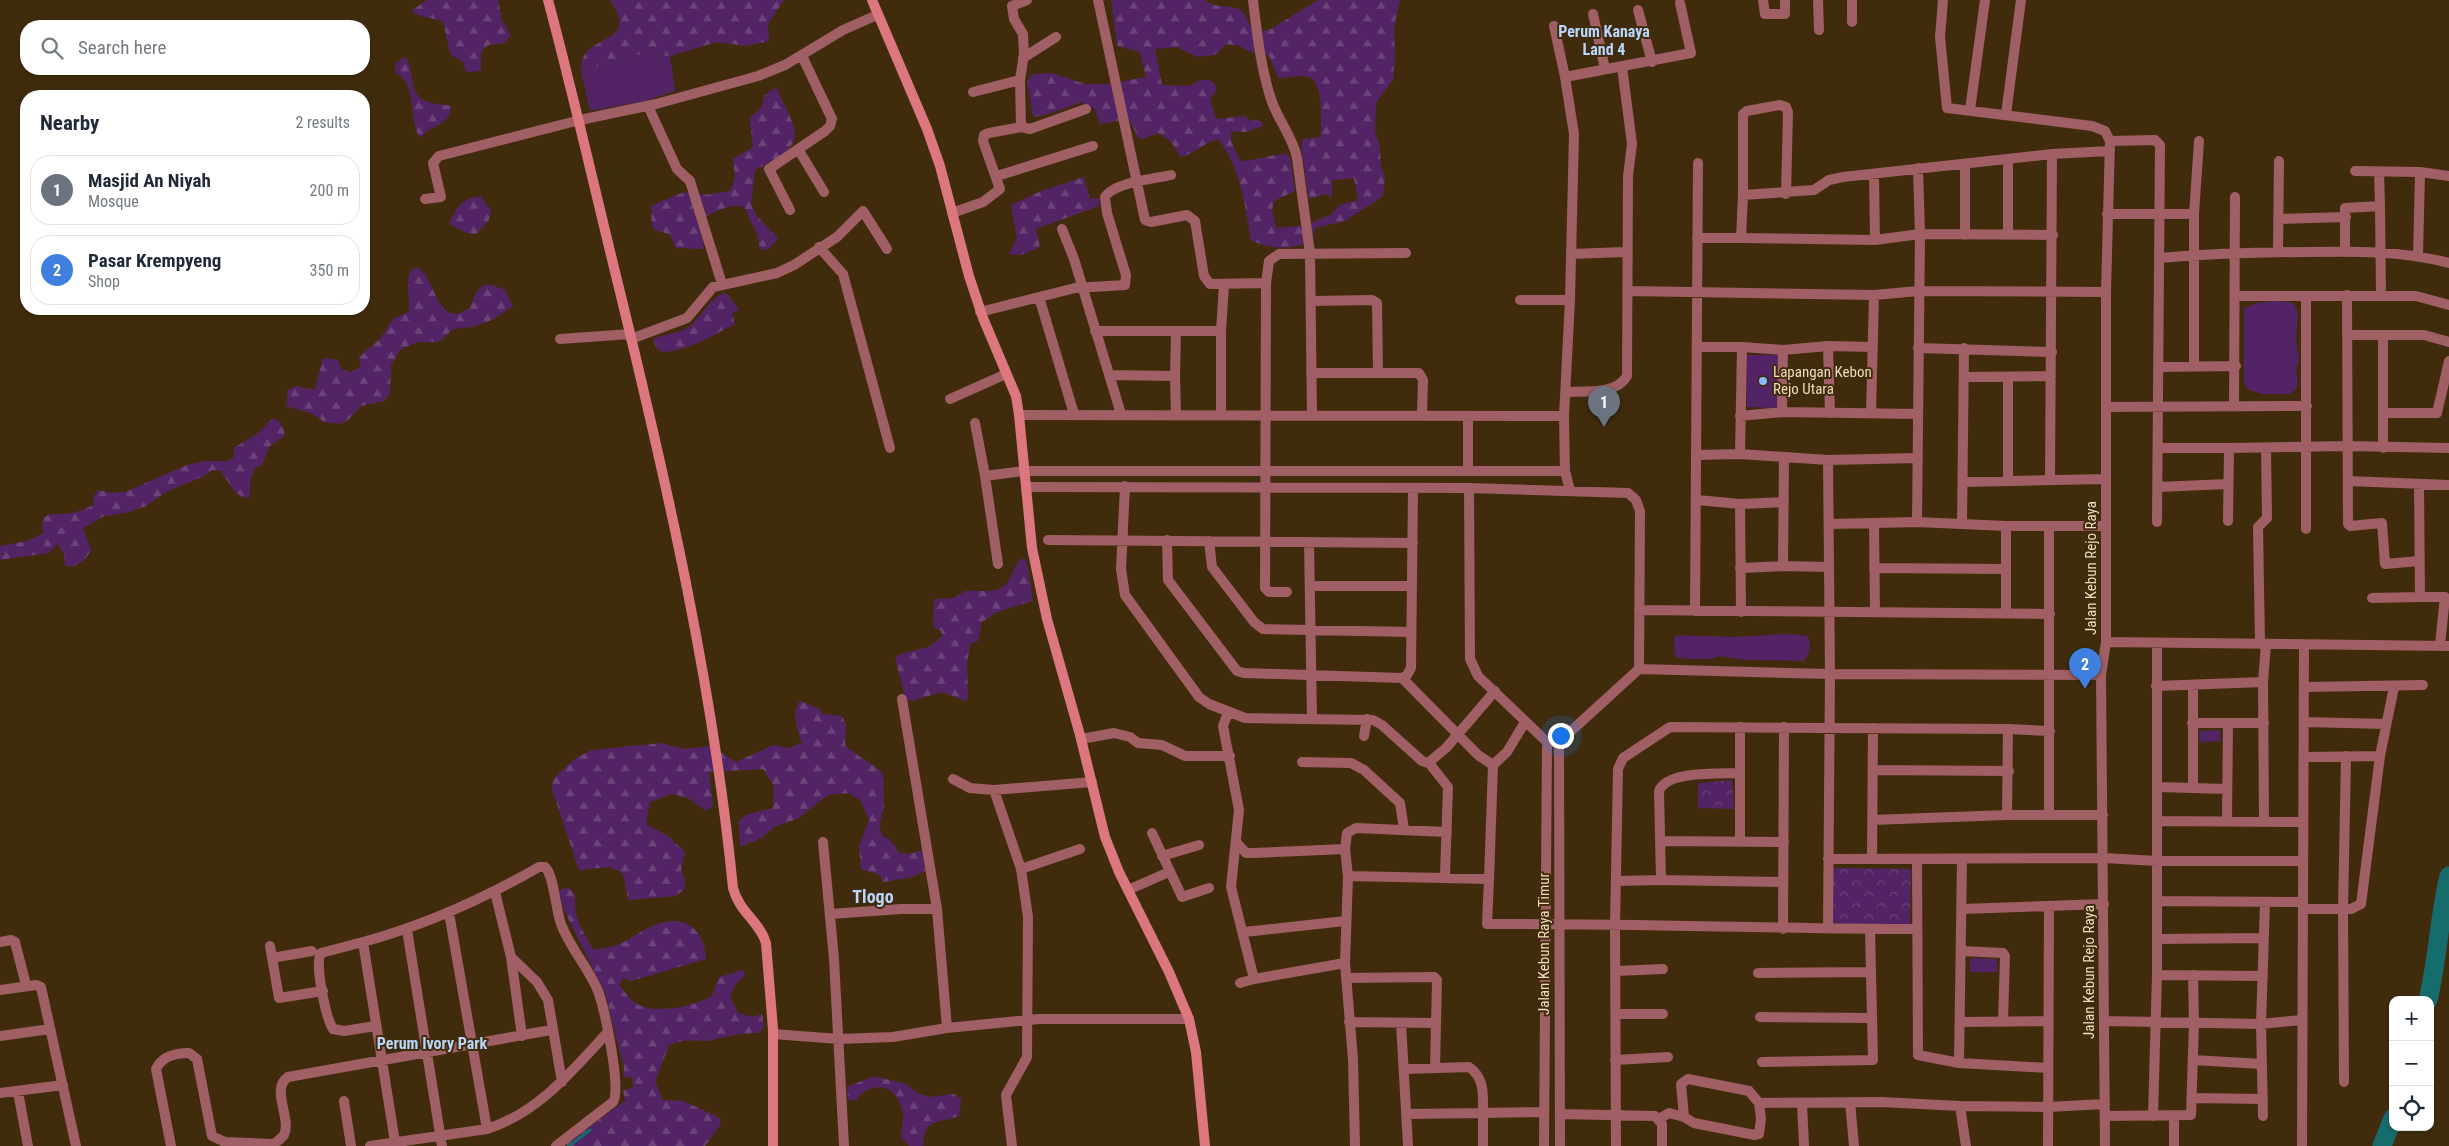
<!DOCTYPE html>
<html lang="en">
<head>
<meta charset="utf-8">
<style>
	body { margin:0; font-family:"Roboto Condensed",sans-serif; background:#f6f6f7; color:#1f2937 }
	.controls { position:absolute; right:15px; bottom:15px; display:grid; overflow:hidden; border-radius:10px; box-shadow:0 1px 4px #0004 }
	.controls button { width:45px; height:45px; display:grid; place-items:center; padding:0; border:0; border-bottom:1px solid #e0e1e3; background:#fff; color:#1f2937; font:25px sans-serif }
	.you { position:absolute; left:1560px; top:735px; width:18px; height:18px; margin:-12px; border:4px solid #fff; border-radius:50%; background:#1a73e8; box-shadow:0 0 0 8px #1a73e833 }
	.badge { display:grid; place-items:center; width:32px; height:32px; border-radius:50%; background:#4e6a90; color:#fff; font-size:16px; font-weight:700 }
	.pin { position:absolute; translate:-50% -41px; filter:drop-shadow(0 1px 2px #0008) }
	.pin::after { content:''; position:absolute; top:26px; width:18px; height:15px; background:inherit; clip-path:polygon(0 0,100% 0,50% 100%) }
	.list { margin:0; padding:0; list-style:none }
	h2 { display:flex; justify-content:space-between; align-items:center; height:65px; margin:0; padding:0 20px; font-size:21px }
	h2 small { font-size:16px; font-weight:400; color:#747a83 }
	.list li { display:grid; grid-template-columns:32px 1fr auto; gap:15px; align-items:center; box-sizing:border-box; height:70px; margin:0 10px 10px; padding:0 10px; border:1px solid #e0e1e3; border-radius:20px }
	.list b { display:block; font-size:19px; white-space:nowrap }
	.list p { margin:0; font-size:16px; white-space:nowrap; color:#747a83 }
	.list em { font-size:16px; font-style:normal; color:#747a83 }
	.icon { flex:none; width:28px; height:28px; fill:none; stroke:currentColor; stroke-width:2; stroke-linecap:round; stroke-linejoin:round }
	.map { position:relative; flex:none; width:2449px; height:1146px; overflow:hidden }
	.search { position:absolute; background:#fff; box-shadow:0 1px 4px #0004; left:20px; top:20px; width:350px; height:55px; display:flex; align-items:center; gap:12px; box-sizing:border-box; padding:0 18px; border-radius:20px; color:#747a83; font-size:19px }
	.panel { position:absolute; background:#fff; box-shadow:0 1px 4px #0004; left:20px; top:90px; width:350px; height:225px; border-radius:20px }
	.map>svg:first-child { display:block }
</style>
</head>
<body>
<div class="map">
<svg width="2449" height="1146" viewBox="0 0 2449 1146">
	<defs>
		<pattern id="forest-firs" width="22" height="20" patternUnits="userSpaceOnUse" patternTransform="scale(1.25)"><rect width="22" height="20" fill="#532465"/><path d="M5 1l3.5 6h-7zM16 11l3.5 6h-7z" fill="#6c4379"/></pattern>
		<pattern id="park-crowns" width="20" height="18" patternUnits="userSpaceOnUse" patternTransform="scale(1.25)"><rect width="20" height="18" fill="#532465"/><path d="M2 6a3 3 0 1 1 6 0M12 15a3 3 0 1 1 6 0" fill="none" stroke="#6c4379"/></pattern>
	</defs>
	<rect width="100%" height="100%" fill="#402c0d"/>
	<!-- grass -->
	<path fill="#532465" d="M644,54l26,2 5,35 -30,10 -55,10 -9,-40 44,-14z
		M2280,300l14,4 4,8 -2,28 3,21 -3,9 2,14 -2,5 -7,5h-27l-15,-5 -3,-8v-73l14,-5z
		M1746,355h33l1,53 -33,-1z
		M1789,634l19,2c3,8 2,20 -5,25l-58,-1 -25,-4 -9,3h-22l-14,-2 -1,-20 6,-2 53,2z
		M2220,730l1,11 -21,1 -1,-11z
		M1970,958l27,1v13h-27z"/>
	<!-- forest -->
	<path fill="url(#forest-firs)" fill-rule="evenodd" d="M427,0h71l4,20 9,15 -7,8 -16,2 -7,7v19l-15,1 -3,-10 -13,-8 -7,-33 -23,-5 -9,-5z
		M610,0h174l-16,24 1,17 -23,5 -29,-4 -47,14 -26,-2 -19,3 -44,14c-2,-41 62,-22 29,-71z
		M1111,0h94c11,11 32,1 40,15 4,5 5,12 9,18l17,-4 47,-29h82l-6,27 1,30 -2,23 -17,23 -1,27 5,19 1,19 4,9 -2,19 -38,25 -30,7 -4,13c-20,9 -40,9 -60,-1 -6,-35 -10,-71 -32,-100 -10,-2 -23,14 -38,17l-11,-16 -11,-8 -17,6 -4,-2 -9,-18 -29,5 -5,-15 -13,-7 -37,13 -12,2 -6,-36 6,-7 18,-1 35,11h22l38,-7 -6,-25 -23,-6zM1226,44l14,2 8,5 21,5 9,22c7,0 25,-3 31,-1 15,4 12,47 12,60l-18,2 -2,9 8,51 16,-5 7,3v-17l22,-2 4,22 -19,5 -7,9 -19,8 -3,3 -34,3 -4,-18 2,-9 21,-10 -5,-33 -3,-4c-14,0 -31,7 -47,7l-9,-20v-10l15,1 17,-6 -2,-5 -12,-1 -4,-4 -29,3 -6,-20 6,-8v-5l-6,-6h-10l-11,6 -27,-1 -7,-36 22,-2 21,10 17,-2z
		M404,57c12,11 3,33 19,43 8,4 19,4 28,6 -1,21 -20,18 -31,32 -12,-19 -2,-53 -24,-65l-1,-9z
		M776,87c23,49 34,56 -21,83l-4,32 4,12 23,24 -10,12 -8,-1 -3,-15 -13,-27c-14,-4 -33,6 -45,14l5,28 -28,-1 -7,-14 -14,-4 -3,-4 -1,-20 33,-14 21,3 25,-4 5,-12 -2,-20 20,-12 -3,-25 1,-5 10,-9 4,-13z
		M1084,177l6,22 10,-1 -1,8 -63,23 4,18 -19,8 -12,-1 8,-15 -6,-34 30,-14z
		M481,196l10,15 -2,9 -13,14 -9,-1 -18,-9c8,-17 11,-25 32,-28z
		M417,267c20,11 19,64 53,41l7,-17 6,-6h9l13,5 8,16 -21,14 -20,7 -19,2 -14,13h-20l-18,7 -10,16 -1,28 -6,8 -23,5 -13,14 -8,4 -16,-2 -11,-8 -27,-8 2,-16 8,-4 19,4 8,-32 15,2 3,9 10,3 10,-6 -2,-9 21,-18 13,-20 16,-7c1,-15 -4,-28 2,-42z
		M724,293l4,2 11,15 -7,3 3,11c-23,12 -47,27 -74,28l-5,-5 -3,-8c11,-5 25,-5 34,-11 15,-10 20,-28 37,-35z
		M273,418c7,2 13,11 11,18l-15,11 -7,18 -8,4 -4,12v15l-4,2c-14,-4 -17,-16 -25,-27l-9,-1 -10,7 -36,15 -20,14 -21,7 -21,3 -21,12 8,22c-4,9 -13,16 -22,17l-4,-2 -1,-10 -6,-11 -10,9 -48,7v-14l27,-5 17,-8 -2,-7 2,-9c8,-4 11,-3 20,-3 8,0 22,-5 29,-9l1,-9 4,-6 14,3 13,-1 62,-27 17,-4h25l5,-4v-9l23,-14z
		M1021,559h5l1,4 6,38 -36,11 -15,10 -4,19 -8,3 -3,19 1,34 -2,4 -24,-9 -31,9 -5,-2 -11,-40 3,-4 33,-9 11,-10 -1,-5 -8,-4 1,-27c5,-3 12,0 19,-2 4,-1 9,-6 13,-7 11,-1 28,3 39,-6 8,-7 8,-18 16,-26z
		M800,701l18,7 5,6 19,2 4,8 -1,21c12,12 27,17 38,29l1,32 -5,20 4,11 6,2 11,14 9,1 13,-4 3,21 -13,6 -29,5 -3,-7 -19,-6 -2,-23 10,-26 -8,-19 -12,-8 -21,2 -31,24 -21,7 -18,14 -18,6 -1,-25 7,-6 27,-7 1,-22 -11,-17 -54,3 4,34 -7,5 -18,-13 -16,-4 -22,8 -4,22 23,13 16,15 -4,18 4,10 -1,10 -9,6 -47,4 -4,-23 -4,-6 -12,-4 -29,3 -27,-81 1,-9 6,-7 17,-15 16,-8 69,-7 22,6 28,-3 25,16 37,-17 15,3 14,-5c-4,-13 -12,-30 -2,-42z
		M569,888l6,7c-1,25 6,34 19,55 8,-2 18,-2 26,-6 10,-5 20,-12 30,-17 31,-15 54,-1 56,32l-75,22 -7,-3 -5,6c5,7 11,16 18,20 19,11 58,2 75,-8l7,-19 24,-7 2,5 -10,10 -5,12 8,16 14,4 10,-3 2,11 -5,8c-19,0 -25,2 -43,6 -17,5 -25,-3 -47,6l-14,37 8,18 20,1 31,14 7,5 -1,5 -15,21h-138v-3l58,-42 -2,-11 10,-2 -1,-10 -9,-2 1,-8 -19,-75 -41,-83 -5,-20z
		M877,1077l29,7 11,9 12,4 25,-3 7,5 -2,17c-21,8 -35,1 -36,30h-14l-8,-9c0,-8 3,-15 2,-23 -4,-28 -29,-36 -47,-14h-8l-1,-13 22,-9z"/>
	<!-- park -->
	<path fill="url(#park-crowns)" d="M1732,780l2,29 -36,-1v-25z
		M1833,868l78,1 -1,59 -78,-1z"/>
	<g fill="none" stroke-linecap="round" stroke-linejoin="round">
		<!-- stream -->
		<path stroke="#166b6b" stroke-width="3" d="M569,1146l21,-16"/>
		<!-- river -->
		<path stroke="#166b6b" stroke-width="19" d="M2428,1000c10,-41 11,-83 21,-124
			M2382,1146l11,-28"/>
		<!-- street -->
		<path stroke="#9f5f64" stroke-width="10" d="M1098,0l47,220 6,2 36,-7 8,6 9,55 6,8 56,-1
			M1253,0c4,34 8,70 19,102 7,19 21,36 25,56l13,95 2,163
			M1763,0l2,14h20v-14
			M1818,0l1,30
			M1852,0v22
			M1943,0l-3,37 7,71 145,18 13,5 5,10 -4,151v350l-5,33 4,471
			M1638,10l14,52
			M1593,14l12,55
			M1554,26l11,51 9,57 -4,166 -6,116 1,55 5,20
			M1023,58l33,-21
			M1565,77l126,-24 -11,-50
			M973,92l47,-12
			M648,106l29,63 13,12 32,103
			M1970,110l15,-110
			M2006,114l15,-114
			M1021,127l9,2 56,-20
			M2110,141l45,-1 5,5 -3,377
			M798,149l26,43
			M2008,160v75
			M1965,164v71
			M2355,171l65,1 29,4
			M1874,175l1,65
			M997,176l96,-30
			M1743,195v-81l4,-3 33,-6 6,2 2,5 -2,82
			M425,199l16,-2 -8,-34 6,-7 141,-36 76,-16 102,-28 27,-11 58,-35 34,-15
			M2380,206l1,89
			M790,210l-21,-41 56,-38 5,-5 2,-7 -30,-63
			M952,213l31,-11 17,-13 -17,-48 1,-6 5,-2 32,-6 -1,-47 4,-26 -1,-20 -9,-15 -2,-13 15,-6
			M2107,214h87
			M2278,219l68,-2
			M1062,229l12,30 47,155
			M1697,238h44l2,-43 71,-5 15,-10 14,-3 209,-23 58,-3
			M1741,238l134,2 45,-6 133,1
			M819,247l24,27 47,174
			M2278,251l1,-90
			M2345,251v-43l35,-2 -1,-34
			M1571,254l53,-2
			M2418,255l2,-83
			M2159,258c50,-4 99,-6 149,-6 48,-1 95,-1 141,11
			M1629,291l245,4 45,-4 187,1
			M2347,295l1,229 2,2 32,-3 3,41 34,-3
			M2235,296h181l33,9
			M2306,296v233
			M1039,297l35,117
			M1520,300h50
			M1312,301l60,-1 5,3 1,69
			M980,312l95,-24 50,-3 1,-10 -19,-62 -2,-16c9,-15 49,-18 66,-22
			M1095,331h126
			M2347,335h77l25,7
			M2383,336v112
			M560,339l70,-5
			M631,339l56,-21 26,-31 64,-14 17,-8 43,-28 26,-26 24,38
			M1828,346l2,67
			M1697,347h45l41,3 45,-4 45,1
			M1918,348l134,4
			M2159,367l77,-1
			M2194,367v-153l5,-73
			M1311,373h108l4,7 -1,35
			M1109,375l66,1 1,-45
			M1175,376l1,38
			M1964,377l87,-1
			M2008,377v103
			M1566,392c20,-1 50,3 61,-16l1,-200 4,-32 -10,-77
			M950,399l56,-25
			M2234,406l1,-209
			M2107,407l200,-1
			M1782,412l1,-62
			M1871,412l3,-117
			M2383,413h54l12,-52
			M1221,414v-83l3,-46
			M1019,415l545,1
			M1740,416l42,-4 135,2
			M1468,417v54
			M975,423l10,53 39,-5h541
			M2159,448h70
			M1740,454l2,-107
			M1696,455l44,-1 88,6 89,-2
			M985,476l13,88
			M2050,479l2,-325
			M2348,481l101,4
			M1963,482l142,-3
			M1125,486l-4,83 4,26 74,102 10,7 36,14 128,2 9,5 40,36 6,2 18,-15 49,-57
			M1027,487l442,1 159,5 8,7 4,11 -1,158 -80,73h-12l-69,-66 -8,-17 -1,-171
			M2158,487l70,-3
			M1697,500l43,4 44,-2
			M1740,504l1,108
			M2228,521l1,-73 118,-2 102,2
			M1917,522l3,-288 -2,-66
			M1829,524l88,-2 89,4h99
			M1874,524l1,88
			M1962,524l2,-176
			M1048,540l365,3
			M1167,540l1,40 69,91 7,2 158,5 5,-3 4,-7 2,-179
			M1209,541l3,26 42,55 9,7 148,3
			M1309,542l3,177
			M1783,566l1,-109
			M1740,568l43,-2 45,1
			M1874,568l131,1
			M1311,586h101
			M1287,592h-18l-4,-4 1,-305 3,-22 10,-7 127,-1
			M2420,597h25l-5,48
			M2372,598l48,-1 -1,-112
			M1639,610l411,4
			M1695,611l3,-448
			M2006,613v-87
			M2106,642l343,4
			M2260,644l-2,-117 9,-9 -1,-70
			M1639,669l191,5 271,1
			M1402,678l76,77 15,10
			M2156,686l107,-4
			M2306,687l117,-2
			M902,699l35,210 10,119
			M1228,713l-5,13 16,84 -8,77 23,92 91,-16
			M2305,722l81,2
			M2192,723h72
			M1364,736l3,-17
			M1081,739l33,-6 16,4 8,6 24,2 23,11h45
			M1559,742l1,404
			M2304,757l76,-1 14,-69
			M1302,762l49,1 13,7 36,33 4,26
			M1429,763l19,24 -3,89
			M1874,770l135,1
			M953,779l17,9 24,2 98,-8
			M2157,787l70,2
			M2193,787v-101
			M994,790l27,79 7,48 -1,140 -21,38 6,51
			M2007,815l1,-86
			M2049,815v-289
			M1872,820l135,-5h96
			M2227,820l1,-97
			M2264,820l-1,-138 3,-38
			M2157,821l146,1
			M1152,833l30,64 27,-9
			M1660,841l124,1
			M823,842l11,117 10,187
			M1740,842v-115
			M1237,843l9,10h7l92,-4
			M1162,856l37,-11
			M1828,859l276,-1 53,3h145
			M1872,859l1,-131
			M1917,859l1,196 41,8 89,5
			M1021,869l59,-20
			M1348,876l141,3 4,-114 14,-13 18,-30
			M1489,879l-2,45c144,-1 287,5 430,5
			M1661,880l-2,-89c8,-21 62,-17 81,-18
			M1616,881l45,-1 122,2
			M1128,890l41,-18
			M495,892l16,65 11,79
			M2157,901l146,1
			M1962,909l142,-5
			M2303,909h48l10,-5 19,-148
			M449,913l38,216
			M830,914l71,-5h36
			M1828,928l2,-254 -2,-214
			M1783,929l1,-202
			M407,930l35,216
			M1244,932l101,-11
			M2157,939l107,-1
			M0,942l11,-2 4,2 11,43
			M363,942l-42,11c-7,10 5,65 12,76l11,2 32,-5
			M270,946l9,52 44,-7
			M1961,951l42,2 2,3 -2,66
			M511,957l26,25 11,18 14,82
			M272,958l40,-7
			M1616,971l47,-2
			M1758,973l113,-1
			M2157,975l106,1
			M1346,978l88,-1 3,3 -2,88
			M1240,983l14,-4
			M0,990l36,-5 5,2 35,159
			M1617,1014h46
			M1760,1017l111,1
			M2104,1021l157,3 40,-4
			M1349,1022l86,1
			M1961,1022l87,-1
			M1401,1023l7,123
			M773,1034l66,5 54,-2 54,-9 92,-9h150
			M0,1036l50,-7
			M1615,1060l53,-3
			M2193,1060l69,4
			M1762,1062l111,-2 -3,-131
			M1959,1063l3,-203
			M1405,1069l64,-2c16,11 14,28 14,46l-76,1
			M2344,1082l-1,-172 3,-154
			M18,1092l10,54
			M0,1093l63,-8
			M2193,1098l70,1
			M344,1101l7,45
			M1850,1102l4,44
			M1802,1104l2,42
			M1960,1106l6,40
			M1560,1114l95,2 7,8v22
			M2105,1116l86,-1 3,-92 -1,-48
			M2153,1116l4,-141v-331
			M2174,1116v30
			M2263,1116l-2,-92 4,-121
			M1684,1117l-3,-33 7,-5 61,12 10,12 122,-1 79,4 87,1 58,-3
			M1659,1119l10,-6 15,4 10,6 61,12 4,-1 2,-15 -2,-16
			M395,1142l-32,-200c63,-17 120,-43 176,-75h6c9,8 11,44 16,57 9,24 27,43 37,67 6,16 24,99 15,111l-57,44
			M171,1146l-15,-77c6,-13 20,-16 33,-16l8,6 15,77 13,6 48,2
			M272,1146c4,-4 9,-7 12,-11 8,-17 -14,-46 4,-58l263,-47
			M370,1146l117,-17c51,-16 86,-59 120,-96
			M1355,1146l-2,-87 -8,-96 3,-87 -3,-27 2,-16 9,-5 91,4
			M1483,1146v-33l61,-1
			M1544,1146l3,-404
			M1616,1146l-1,-221 3,-156 5,-11 47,-31 338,2 42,2
			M2048,1146l1,-239
			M2302,1146l2,-500"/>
		<!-- secondary -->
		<path stroke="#dc7780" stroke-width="10" d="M548,0c26,97 48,195 72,292 48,197 93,394 113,596 6,24 27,34 33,55l7,86v117
			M872,0l55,129 13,37 29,110 14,42 33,78 3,19 13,133 15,71 33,116 25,102 14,35 50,100 20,47 7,33 9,94"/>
	</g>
	<!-- markers -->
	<circle fill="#88bafc" stroke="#402c0d" stroke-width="2" cx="1763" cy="381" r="5"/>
	<g text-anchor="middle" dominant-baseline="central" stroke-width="4" stroke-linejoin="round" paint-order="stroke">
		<!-- poi labels -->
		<g font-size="15" fill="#f1dbbf" stroke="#402c0d" text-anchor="start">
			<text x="1773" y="372">Lapangan Kebon<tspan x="1773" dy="17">Rejo Utara</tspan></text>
		</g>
		<!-- street labels -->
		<g font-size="15" fill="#f1dbbf" stroke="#402c0d">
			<text transform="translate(2091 568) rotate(-90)">Jalan Kebun Rejo Raya</text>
			<text transform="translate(1544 944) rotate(-90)">Jalan Kebun Raya Timur</text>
			<text transform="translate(2089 972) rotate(-90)">Jalan Kebun Rejo Raya</text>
		</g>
		<!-- neighbourhood labels -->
		<g font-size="16" font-weight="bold" fill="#b9d6fb" stroke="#402c0d">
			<text x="1604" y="31">Perum Kanaya<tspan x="1604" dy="18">Land 4</tspan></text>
			<text x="432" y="1043">Perum Ivory Park</text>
		</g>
		<!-- quarter labels -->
		<g font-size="18" font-weight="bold" fill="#b9d6fb" stroke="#402c0d">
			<text x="873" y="896">Tlogo</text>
		</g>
	</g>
</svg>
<div class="controls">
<button>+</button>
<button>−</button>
<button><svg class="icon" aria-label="locate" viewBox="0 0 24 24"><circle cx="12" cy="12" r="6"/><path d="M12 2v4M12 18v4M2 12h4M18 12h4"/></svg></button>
</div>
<div class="you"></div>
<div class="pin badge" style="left:1604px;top:427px;background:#6b7280">1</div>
<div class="pin badge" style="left:2085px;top:689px;background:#3f7fe0">2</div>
<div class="search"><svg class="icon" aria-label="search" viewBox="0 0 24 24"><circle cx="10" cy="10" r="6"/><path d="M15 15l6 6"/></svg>Search here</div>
<section class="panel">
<h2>Nearby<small>2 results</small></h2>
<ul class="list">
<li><span class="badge" style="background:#6b7280">1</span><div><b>Masjid An Niyah</b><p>Mosque</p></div><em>200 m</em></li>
<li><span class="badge" style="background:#3f7fe0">2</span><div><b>Pasar Krempyeng</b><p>Shop</p></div><em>350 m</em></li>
</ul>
</section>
</div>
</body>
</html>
